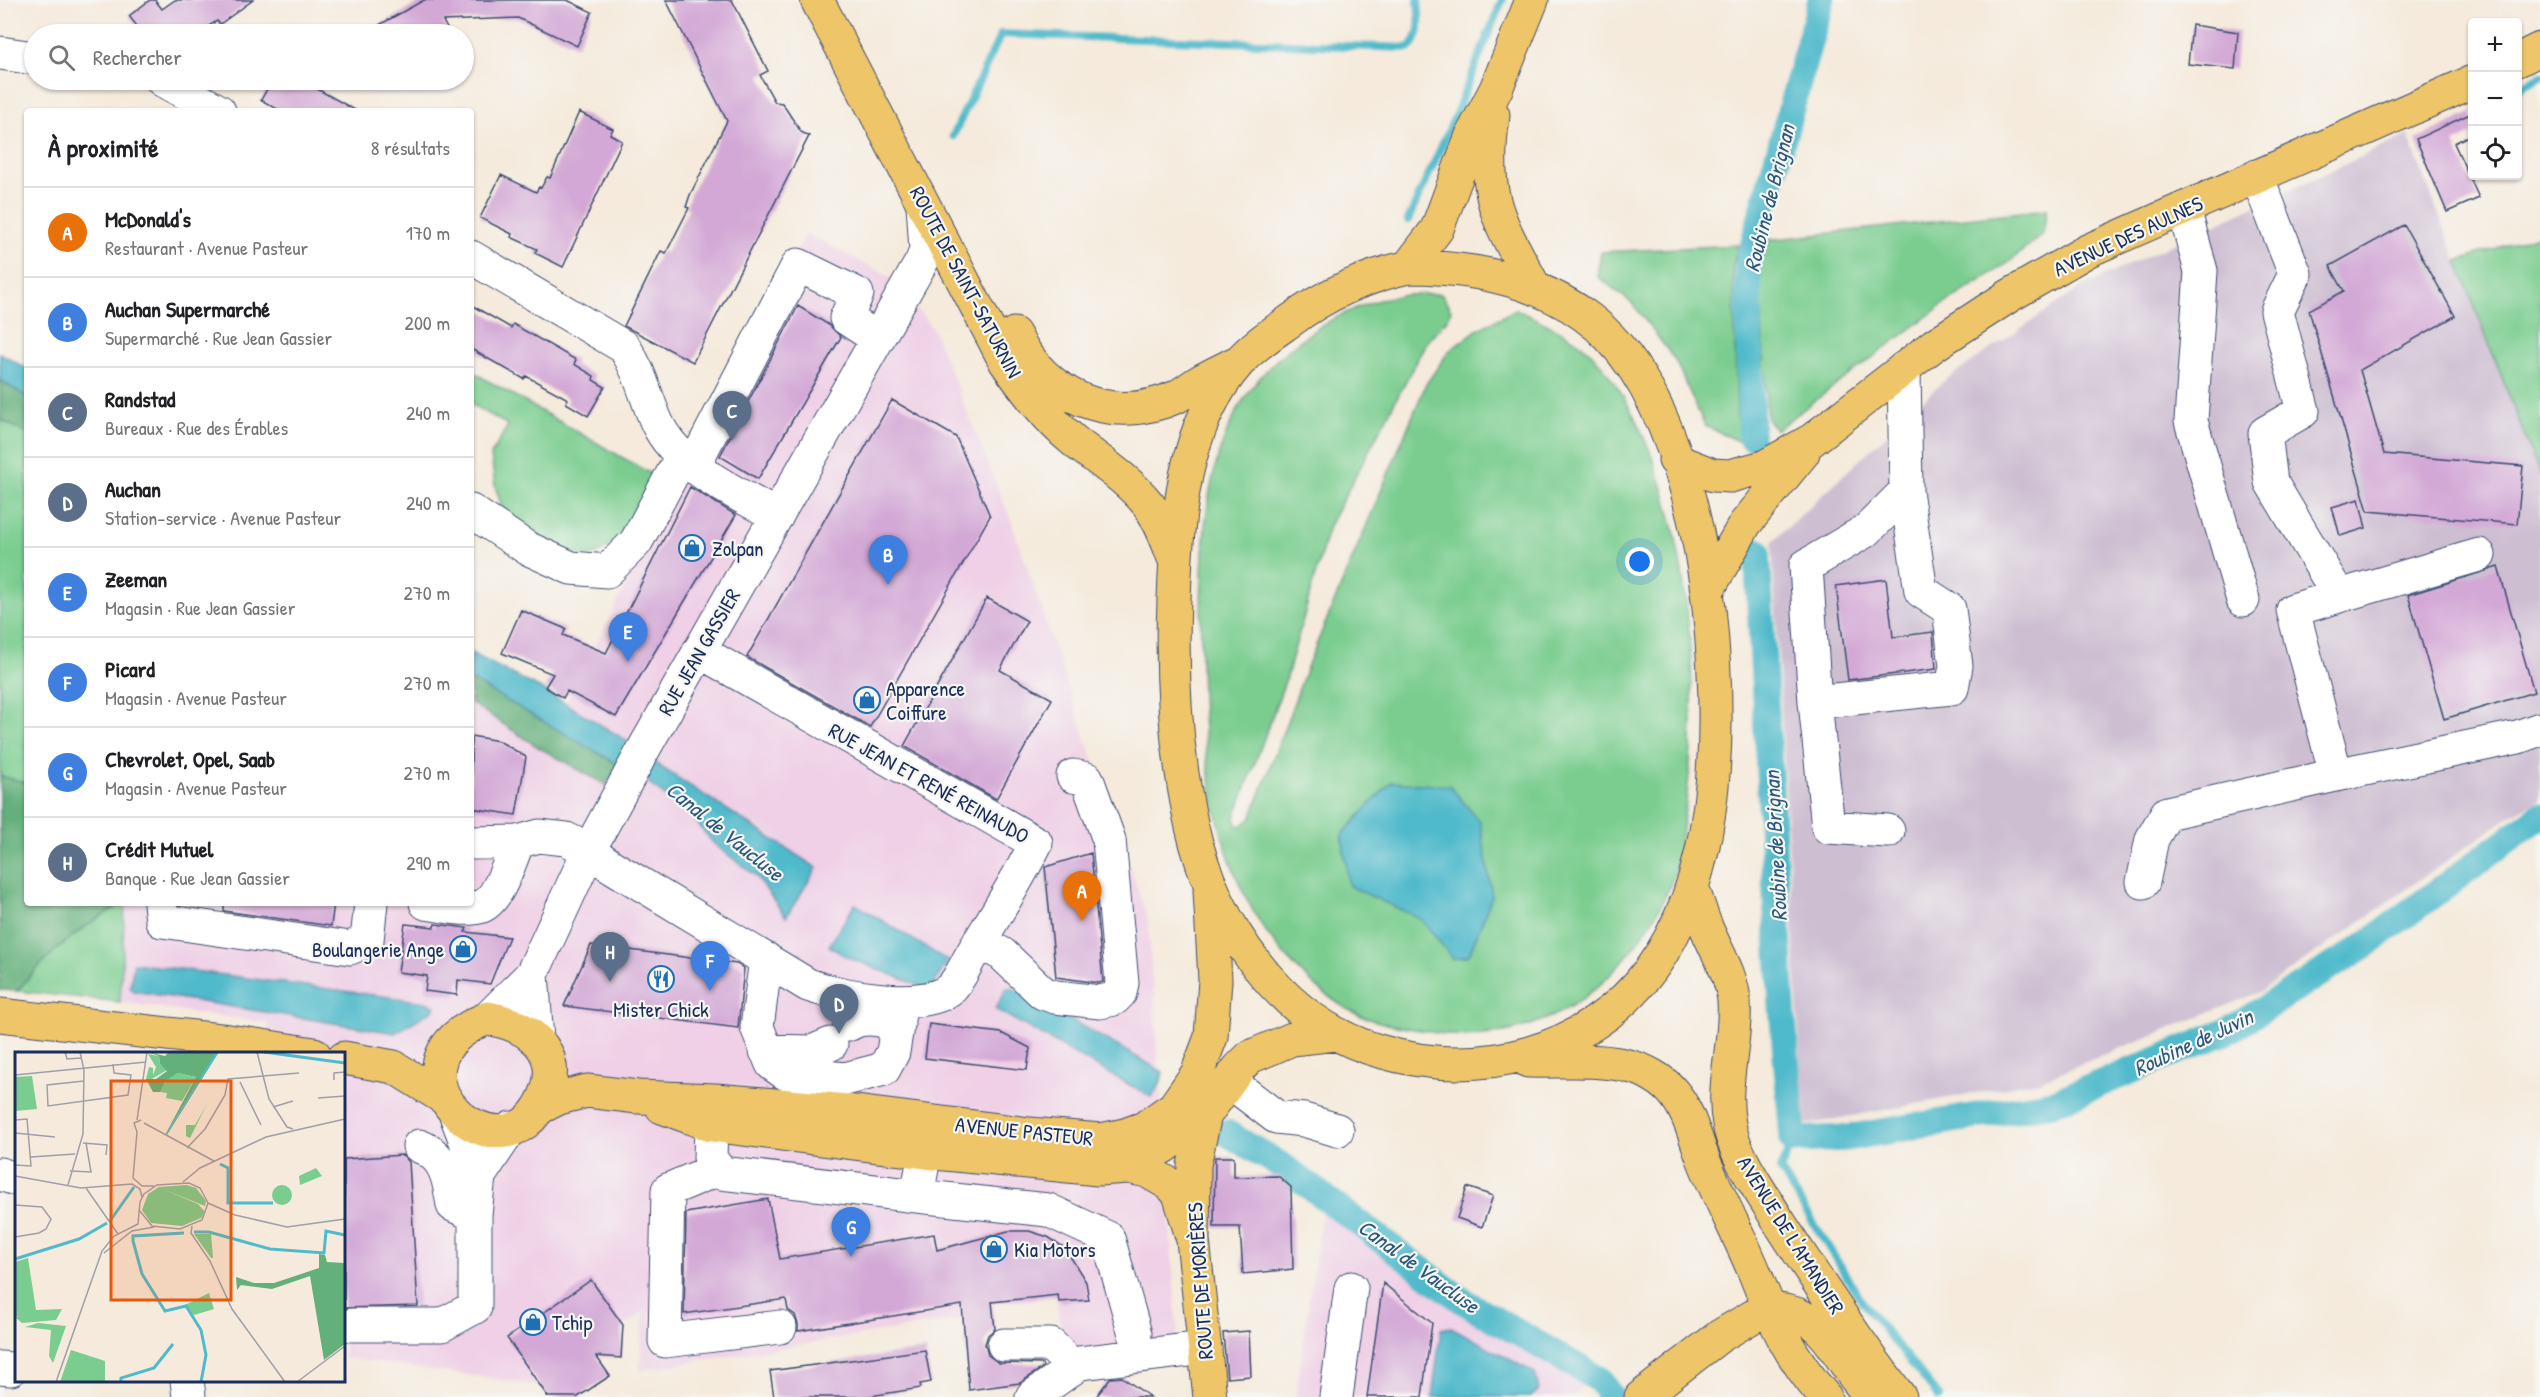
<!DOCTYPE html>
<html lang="fr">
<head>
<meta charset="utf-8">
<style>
	body { margin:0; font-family:"Patrick Hand",sans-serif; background:#f2f2f2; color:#202124 }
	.controls { position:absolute; right:18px; top:18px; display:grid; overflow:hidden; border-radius:6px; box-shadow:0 2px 4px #0004 }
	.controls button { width:54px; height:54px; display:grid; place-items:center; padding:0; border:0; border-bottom:2px solid #e0e0e0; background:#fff; color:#202124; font:30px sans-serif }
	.you { position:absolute; left:1640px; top:562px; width:21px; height:21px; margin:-15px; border:4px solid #fff; border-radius:50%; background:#1a73e8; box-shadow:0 0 0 9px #1a73e833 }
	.badge { display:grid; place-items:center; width:39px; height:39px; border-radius:50%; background:#1f6fb2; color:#fff; font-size:20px; font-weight:700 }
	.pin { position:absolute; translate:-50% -50px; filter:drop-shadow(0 2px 3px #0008) }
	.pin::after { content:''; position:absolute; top:32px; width:21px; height:18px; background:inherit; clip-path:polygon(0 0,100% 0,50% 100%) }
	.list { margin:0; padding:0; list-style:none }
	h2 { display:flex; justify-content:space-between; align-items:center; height:78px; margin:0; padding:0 24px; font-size:26px }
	h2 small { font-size:20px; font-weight:400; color:#757577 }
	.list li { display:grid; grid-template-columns:39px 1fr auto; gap:18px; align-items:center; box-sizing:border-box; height:90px; padding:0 24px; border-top:2px solid #e0e0e0 }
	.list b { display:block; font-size:22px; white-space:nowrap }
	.list p { margin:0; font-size:20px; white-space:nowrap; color:#757577 }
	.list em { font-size:20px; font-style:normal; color:#757577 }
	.icon { flex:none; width:33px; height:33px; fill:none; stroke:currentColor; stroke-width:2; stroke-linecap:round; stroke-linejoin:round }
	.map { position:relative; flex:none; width:2540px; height:1397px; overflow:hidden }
	.search { position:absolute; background:#fff; box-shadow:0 2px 4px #0004; left:24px; top:24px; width:450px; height:66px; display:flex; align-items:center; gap:15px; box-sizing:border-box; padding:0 21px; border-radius:33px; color:#757577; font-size:22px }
	.panel { position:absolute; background:#fff; box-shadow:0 2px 4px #0004; left:24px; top:108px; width:450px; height:798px; border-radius:6px }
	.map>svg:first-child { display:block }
</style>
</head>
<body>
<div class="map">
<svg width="2540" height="1397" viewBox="0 0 2540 1397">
	<rect width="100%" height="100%" fill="#f6f6f2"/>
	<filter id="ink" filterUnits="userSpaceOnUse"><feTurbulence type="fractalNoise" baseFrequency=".0167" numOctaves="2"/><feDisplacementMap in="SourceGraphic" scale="12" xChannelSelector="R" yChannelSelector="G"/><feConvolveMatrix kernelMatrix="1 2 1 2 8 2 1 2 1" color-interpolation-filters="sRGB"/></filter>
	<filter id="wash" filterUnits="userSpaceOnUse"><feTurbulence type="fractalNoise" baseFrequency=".008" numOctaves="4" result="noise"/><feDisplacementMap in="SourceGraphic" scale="24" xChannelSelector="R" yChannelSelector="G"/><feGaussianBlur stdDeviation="1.35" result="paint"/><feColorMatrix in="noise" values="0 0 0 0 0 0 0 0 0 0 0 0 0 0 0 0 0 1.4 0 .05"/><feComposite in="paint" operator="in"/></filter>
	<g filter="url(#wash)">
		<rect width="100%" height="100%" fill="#f5eadb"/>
		<!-- built -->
		<path fill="#efd0e6" d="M806,233l88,46 40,52 76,187 138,401 30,422 -115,9 -7,-53 -96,11 3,11 -323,51 3,-57 -106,72 -193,-27v-304l-75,-1 -1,-30 -148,-21 5,-99h346v-200l68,44 29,-48z
			M1322,1211l220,148 41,28 -11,10h-276z"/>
		<!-- industrial -->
		<path fill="#cdbed2" d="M2408,135l132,341v325l-22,10 -258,181 -221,89 -235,44 -32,-583 172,-161 139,-95z"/>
		<!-- green -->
		<path fill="#7acd8f" stroke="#4a7e76" stroke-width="1.5" d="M2047,209l-4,25 -35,29 -67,43 -165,124 -9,-11 -8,-157 10,-22z
			M2540,234v242l-83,-215z
			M1738,245l-5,20 4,154 5,24 -37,-17 -30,-66 -42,-56 -36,-28 4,-24z
			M1441,294l10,16 -4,9 -21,24 -97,183 -42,150 -52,141 2,8 4,1 10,-8 58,-156 117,-278 23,-33 28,-21 39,-21c24,13 56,24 75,44 98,107 114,326 93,463 -4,22 -5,47 -13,67 -13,33 -34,63 -58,89 -44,47 -112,72 -176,61 -28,-5 -59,-8 -84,-21 -37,-19 -82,-67 -101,-103 -49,-88 -52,-196 -51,-294 1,-70 3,-146 38,-208 29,-50 88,-93 144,-108 18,-5 39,-5 58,-5z
			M471,371l189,108c-18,27 -48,89 -88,75 -22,-7 -43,-19 -64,-29l-13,-39 -4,-31 17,-30 -37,-21z
			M0,419l27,15v349l-27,-7z
			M125,903l-5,99 -103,-11c29,-35 65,-71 108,-88z"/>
		<!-- forest -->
		<path fill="#63b07a" stroke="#3f706c" stroke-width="1.5" d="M0,380l27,17v37l-27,-15z
			M471,680l148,85 -13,20 -68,-38 -67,-44z
			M0,776l27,7v120h97c-43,23 -77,51 -107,88l-17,-1z"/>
		<!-- water -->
		<path fill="#4fbacb" stroke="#357494" stroke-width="1.5" d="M0,353l27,16v28l-27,-17z
			M471,653l72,37 86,52 -10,23 -148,-85z
			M653,762l164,106 -31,49 -30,-41 -42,-32 -21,-26 -43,-34 -5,-7z
			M1391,782l59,4 30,36 12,74 -23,59 -16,4 -32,-40 -72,-33 -7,-51z
			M855,904l93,57 -18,29 -83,-33 -18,-11z
			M134,963l292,39 9,4 -2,4 -38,23 -261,-42 -4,-4z
			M1007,988l13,3 143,81 -3,13 -9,12 -156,-88z
			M1451,1327l84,46 4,17 -8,7h-99l9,-68z"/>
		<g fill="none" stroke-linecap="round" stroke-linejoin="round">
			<!-- stream -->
			<path stroke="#4fbacb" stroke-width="8" d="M2518,90l22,-14
				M953,136l48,-102 408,14c14,-12 10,-31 9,-48
				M1408,220l46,-101 48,-119
				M1793,1140l-13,29 83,134 76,94"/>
			<!-- canal -->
			<path stroke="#4fbacb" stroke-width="27" d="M1751,437l-3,-173 73,-264
				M1757,551l25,456 11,133 53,-2 207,-35 177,-73 131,-82 179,-132
				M1227,1133l57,34 179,134 137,79 11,17"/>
		</g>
		<g id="blocks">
			<!-- building -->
			<path fill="#d3a8d6" d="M150,0h5l7,9 13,-9h78l-33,24 -3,-3 -22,13h-52l-14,-18z
				M424,0h143l25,12 -15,34 -59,-28 -75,3 7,13h-87z
				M666,0h66l36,71 -8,4 15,27 7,1 19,29 8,4 -116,226 -69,-36 37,-75 5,2 23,-45 -3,-1 4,-12 37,-74z
				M2192,25l46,7 -3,37 -47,-5z
				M272,80h29l56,31h-76l-20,-11z
				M579,112l34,17 -3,5 12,7 -59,126 -28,-14 2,-4 -26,-12 1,-3 -32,-16 21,-43 35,17 3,-5 2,1 6,-11 3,1z
				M2472,113v21l-18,9 25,55 -32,14 -31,-73z
				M2404,225l51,91 -95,54 24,84 139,12 -6,58 -149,-13 -59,-201 35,-19 -14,-25z
				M471,305l40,23 2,-4 63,36 -2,4 20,12 -1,4 12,7 -17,29 -22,-13 2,-4 -42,-23 -2,3 -53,-30z
				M798,306l31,19 12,12 -83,142 -38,-23z
				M892,400l64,37 34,79 -120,211 -123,-70z
				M690,487l46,28 -120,202 -49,-26 -4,7 -18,-11 8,-13 -51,-21 19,-43 45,19 -3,6 43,18z
				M2359,499l7,29 -26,8 -8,-29z
				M2498,567l36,125 -90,27 -36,-124z
				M1886,579l7,58 40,-5 3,37 -88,11 -12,-94z
				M987,598l40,23 -27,49 52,29 -56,100 -92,-53z
				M471,736l28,5 27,16 -10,58 -45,-7z
				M1091,853l12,129 -4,1 -43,-6 -11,-110z
				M224,903h110l-3,23 -107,-15z
				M405,924l29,3 1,-3 32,4 -2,4 44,5 -19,47 -32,-4 -1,15 -32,-4 2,-15 -29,-4z
				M591,945l146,19 7,4 -6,60 -174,-22z
				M929,1024l72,9 29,15 -3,22 -102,-12z
				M403,1155l6,7 9,144 -74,2v-149z
				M1215,1157h19v20l44,-1 13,11 2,82 -50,5 -3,-47h-26z
				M1467,1187l26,9 -11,31 -25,-9z
				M768,1199l12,60 154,-25 3,16 71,-19h21l19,6 17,11 21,34 3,18 -30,2 -1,-7 -66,7 3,27 -7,6 -3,9 3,11 11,8 43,1 1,3 -23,16 -51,7 -7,-85 -164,26v-7l-3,-9 -7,-5 -2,-11 -102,15 2,-101z
				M591,1280l32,45 -2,33 -25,-2 14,20 -32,21h-30l-41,-59z
				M1383,1283l49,40 -10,74h-55z
				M1249,1331l2,45 -24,2 -4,-45z
				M925,1350l6,32 -11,2 1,4 -57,9h-90l-4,-26z
				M1122,1377l28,20h-54l14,-19z"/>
		</g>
	</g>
	<g filter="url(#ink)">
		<use href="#blocks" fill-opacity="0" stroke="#3c4b71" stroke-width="1.5"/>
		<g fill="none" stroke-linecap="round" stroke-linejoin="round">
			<defs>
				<path id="minor" d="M0,53l34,5
					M162,80l57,31
					M2257,176l38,98 -18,37 26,100 -38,22 6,49 68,114 140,-41
					M2184,209l17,62 -10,150 52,179
					M471,257l153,90c17,25 21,49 33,76 22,46 79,69 120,93
					M693,467l105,-202 59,29 -11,24 32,21
					M471,511l56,37 44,20 36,3 29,-29 46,-86
					M1815,702l137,-14 4,-22 -7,-57 -28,-18 -15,-100
					M2336,775l182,-38 22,-8
					M1888,831l-60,-4 -13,-125 -9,-136 61,-36 39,-39 -2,-123
					M471,843l47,-1 21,-6 27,3 23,11 22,16 197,119c31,11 115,27 142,4 9,-8 16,-25 22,-35 22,-37 45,-72 64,-111l-337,-192
					M2143,882l9,-43 15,-26 169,-38 -43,-165 46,-14
					M160,903l2,18 188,27 17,-8 4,-37
					M426,903c17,2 40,9 56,3 17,-7 29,-48 36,-64
					M979,942l23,12 41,39 12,4 45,5 14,-3 6,-6 2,-10 -13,-143 -22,-61 -14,-3
					M766,959l-9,68 15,37 13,9 60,6 39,-10 9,-17 8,-51
					M532,974l5,65
					M488,1018l44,-44 57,-124 57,-105 276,-484 4,-11 -3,-46
					M850,1024c13,-9 33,-4 48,1
					M766,1051l46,1 19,-8
					M1229,1081l47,36 28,3 33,10
					M456,1115l23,61
					M711,1125l-1,33 11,15 196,23 8,-44
					M419,1146c27,10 30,34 34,59l22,10
					M718,1169l-50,21 -3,151 115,-14
					M0,1174l16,5
					M917,1196l131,14 60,28 27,96
					M352,1325h90l33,-18v-92l4,-39 32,-48
					M1004,1345h47l22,22
					M0,1368l11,1
					M187,1380l2,17
					M1032,1397l48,-34 125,-15
					M1336,1397l15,-109"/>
				<path id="major" d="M817,0l188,361c20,28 42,58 69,80 25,20 54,38 74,63 12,16 19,36 26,54
					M2518,60l22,-11
					M1493,115c-11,84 4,102 42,173
					M1408,267c62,0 124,11 176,48 81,57 115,200 125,293 17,162 11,389 -180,445 -49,14 -100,13 -150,-2 -99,-28 -165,-128 -187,-224 -17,-75 -21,-150 -18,-227 3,-81 8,-174 65,-238 14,-16 34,-29 51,-41 36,-27 74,-44 118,-54z
					M1408,267l29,-38 35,-94 24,-46 36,-89
					M1014,334c32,63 96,92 162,63 8,-4 15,-10 23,-15 12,-7 25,-13 37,-19
					M1675,460l38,15 17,1 34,-9 48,-27 122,-95 75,-49 78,-45 385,-169
					M1707,591l38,-67 58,-71
					M1692,886c5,14 9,29 15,43 10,24 25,46 27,72 3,41 -13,82 -5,123 6,33 30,64 47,93 39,61 79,122 124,180
					M0,1015l229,26 85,13
					M488,1018c39,7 77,32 57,78 -41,97 -180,-30 -57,-78z
					M344,1058l50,9 50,31
					M1528,1061c32,1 74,-3 104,6 13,3 30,13 39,23 19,20 25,53 36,78 15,36 34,71 49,108 19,48 34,81 69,121
					M541,1107l18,-9 28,-7 51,6 77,3 133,11 182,23 71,6 24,-5 19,-7 30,-21 23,-33 14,-37 4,-57 -5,-89
					M662,1107l49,18 214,27 173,17 30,-2 19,4 24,14 8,9 14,46
					M1128,1167l37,-21 40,-31
					M1767,1308c10,2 23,3 32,7 35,15 46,59 74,82
					M1210,1397l-17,-157 1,-75 11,-50 34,-47 11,-11 42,-18 44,-5
					M1641,1397l79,-61 47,-28"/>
			</defs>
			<!-- minor casing -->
			<use href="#minor" stroke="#3c4b71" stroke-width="35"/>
			<!-- major casing -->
			<use href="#major" stroke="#3c4b71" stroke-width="35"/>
			<!-- minor -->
			<use href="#minor" stroke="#fff" stroke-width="33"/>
			<!-- major -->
			<use href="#major" stroke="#eec569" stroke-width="33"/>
		</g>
	</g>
	<!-- icons -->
	<defs>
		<symbol id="shop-ring" viewBox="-11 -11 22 22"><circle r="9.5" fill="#f6f6f2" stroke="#1f6fb2" stroke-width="1.5"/><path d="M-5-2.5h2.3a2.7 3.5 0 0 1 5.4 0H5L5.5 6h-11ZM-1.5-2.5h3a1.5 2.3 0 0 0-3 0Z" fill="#1f6fb2"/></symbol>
		<symbol id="restaurant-ring" viewBox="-11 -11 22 22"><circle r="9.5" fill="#f6f6f2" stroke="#1f6fb2" stroke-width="1.5"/><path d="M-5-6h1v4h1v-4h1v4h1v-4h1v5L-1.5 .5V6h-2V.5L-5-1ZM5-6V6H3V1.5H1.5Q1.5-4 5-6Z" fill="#1f6fb2"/></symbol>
	</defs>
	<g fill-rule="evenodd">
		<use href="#shop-ring" x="677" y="533" width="30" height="30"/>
		<use href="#shop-ring" x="852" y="685" width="30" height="30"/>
		<use href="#shop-ring" x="448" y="934" width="30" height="30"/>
		<use href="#restaurant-ring" x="646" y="964" width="30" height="30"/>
		<use href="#shop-ring" x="979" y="1234" width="30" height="30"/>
		<use href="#shop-ring" x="518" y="1307" width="30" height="30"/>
	</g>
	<g text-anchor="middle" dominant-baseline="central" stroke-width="4.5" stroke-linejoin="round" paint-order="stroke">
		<!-- street labels -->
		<g font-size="21" fill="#1b2f5e" stroke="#f6f6f2">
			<text transform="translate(2128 236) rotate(-25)">AVENUE DES AULNES</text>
			<text transform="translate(966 282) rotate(62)">ROUTE DE SAINT-SATURNIN</text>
			<text transform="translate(699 652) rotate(-60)">RUE JEAN GASSIER</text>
			<text transform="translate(929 783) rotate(29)">RUE JEAN ET RENÉ REINAUDO</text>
			<text transform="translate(1024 1131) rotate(6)">AVENUE PASTEUR</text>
			<text transform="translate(1791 1235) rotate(58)">AVENUE DE L'AMANDIER</text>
			<text transform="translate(1200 1281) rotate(-94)">ROUTE DE MORIÈRES</text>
		</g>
		<!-- poi labels -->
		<g font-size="21" fill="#1b2f5e" stroke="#f6f6f2" text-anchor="start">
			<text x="712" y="548">Zolpan</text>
			<text x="886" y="688">Apparence<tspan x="886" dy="24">Coiffure</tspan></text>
			<text x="444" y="949" text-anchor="end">Boulangerie Ange</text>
			<text x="661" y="1009" text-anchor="middle">Mister Chick</text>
			<text x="1014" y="1249">Kia Motors</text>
			<text x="552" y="1322">Tchip</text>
		</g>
		<!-- water labels -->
		<g font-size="22" font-style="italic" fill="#2b597f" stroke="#f6f6f2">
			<text transform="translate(1769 198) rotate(-76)">Roubine de Brignan</text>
			<text transform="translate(725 831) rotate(39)">Canal de Vaucluse</text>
			<text transform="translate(1775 846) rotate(-93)">Roubine de Brignan</text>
			<text transform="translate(2193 1042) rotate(-25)">Roubine de Juvin</text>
			<text transform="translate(1419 1266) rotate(36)">Canal de Vaucluse</text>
		</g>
	</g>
	<!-- overview -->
	<g transform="translate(15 1052)">
		<rect width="330" height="330" fill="#f5eadb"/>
		<path d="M133,2l11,2 1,8 7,6 -17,10 -4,-1 3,-12 4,1v7l3,-8zM163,21l18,4 -14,24 -16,-3 1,-5 -7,-1 4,-11zM17,24l5,33 -22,2v-34zM192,52l-17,34 -4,-2v-11h9zM301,116l6,8 -22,9 -1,-9zM172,133l9,3 10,13 -1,5 -45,-18 38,16 7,8 -4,6 -19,8 -31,-3 -9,-13 6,-16 11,-7zM257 143a10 10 0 1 1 20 0a10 10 0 1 1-20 0ZM179,182h17l2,24h-2zM13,206l8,52 26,-1 -6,11 -34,3 -7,-6 4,-1h-4v-54zM194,241l5,16 -20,6 -11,-9zM23,271l28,3 -13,37 -4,-7 2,-26 -26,-3zM56,298l34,11v20l-45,1z" fill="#7acd8f"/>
		<path d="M133,0l17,4 4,-4h48l-52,83 31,-58 -18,-4 -13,8 -5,11h-7l-7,-13h10l11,-8 -7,-7 -1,-8zM304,202l6,1 2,7 18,1v81l-21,16 -14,-84 -38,13 -31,-4 -4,5 -1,-13 18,6h20l45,-15z" fill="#63b07a"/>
		<path d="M204,0l-52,83h-2l51,-82z" fill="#4fbacb"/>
		<path fill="none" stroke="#4fbacb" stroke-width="3" d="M249,0l81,11M205,112l8,4v35h45M95,169l24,-34M179,180h15l61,17 54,4 2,-22 19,4M169,181l-51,3v5l9,33 23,37 21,-5 15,24 5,25 -5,27M0,207l64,-20 28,-16M106,330v-4l33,-10 19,-24"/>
		<path fill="none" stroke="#9e9fa9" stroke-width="1.5" d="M50,0l2,7 14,-1M242,0l12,47 18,28 6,2M0,23l131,-13M319,28v-7l11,-1M69,29l-37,4 1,21 80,-11 3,-20 -17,-2 -1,-9M225,30l21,43M303,46l27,-2M258,55l20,-6M0,68l12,-1 4,47 -16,-1M122,68l10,-68M126,68l-7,3 3,9 -4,46 9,8h12M129,71l70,38M0,81l40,4M68,91l24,2 -1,10M172,96l18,-19 20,-34 3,-16 71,-6M16,105l44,-3M55,119l21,1 -5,-29M0,124l66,12 51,-4 8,5 2,8M168,130l17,-14 66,-31 79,-18M53,133l15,-51 1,-64 -4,-18M71,136l32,46M193,151l27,12 52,12 58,-8M0,153l27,2 9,12 -5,10 -7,4 -24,4M177,174l-1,7 19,28 22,48 53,73M89,201l28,-22 22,-4M41,330l46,-131 12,-15 24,-12 2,-22 4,-8 13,-9 32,-2 11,5 8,15 -6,17 -22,9 -28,-3 -12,-15M282,330l48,-36"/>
		<path fill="#e8590c" fill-opacity="0.15" stroke="#e8590c" stroke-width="3" d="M96,29h120v219h-120z"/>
		<rect width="330" height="330" fill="none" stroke="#1b2f5e" stroke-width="3"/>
	</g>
</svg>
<div class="controls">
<button>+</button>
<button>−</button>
<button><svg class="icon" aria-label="locate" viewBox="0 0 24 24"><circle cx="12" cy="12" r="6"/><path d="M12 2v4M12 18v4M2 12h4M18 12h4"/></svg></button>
</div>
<div class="you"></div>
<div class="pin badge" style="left:1082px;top:921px;background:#e8710a">A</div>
<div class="pin badge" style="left:888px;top:585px;background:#3f7fe0">B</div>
<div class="pin badge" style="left:732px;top:441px;background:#5c6f8a">C</div>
<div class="pin badge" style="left:839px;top:1034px;background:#5c6f8a">D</div>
<div class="pin badge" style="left:628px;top:662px;background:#3f7fe0">E</div>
<div class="pin badge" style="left:710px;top:991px;background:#3f7fe0">F</div>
<div class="pin badge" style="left:851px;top:1257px;background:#3f7fe0">G</div>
<div class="pin badge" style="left:610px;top:982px;background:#5c6f8a">H</div>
<div class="search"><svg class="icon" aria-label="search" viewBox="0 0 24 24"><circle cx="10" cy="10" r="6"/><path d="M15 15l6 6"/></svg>Rechercher</div>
<section class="panel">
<h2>À proximité<small>8 résultats</small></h2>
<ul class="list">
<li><span class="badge" style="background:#e8710a">A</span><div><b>McDonald's</b><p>Restaurant · Avenue Pasteur</p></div><em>170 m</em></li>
<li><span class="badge" style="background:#3f7fe0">B</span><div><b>Auchan Supermarché</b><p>Supermarché · Rue Jean Gassier</p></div><em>200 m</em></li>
<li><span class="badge" style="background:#5c6f8a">C</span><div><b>Randstad</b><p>Bureaux · Rue des Érables</p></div><em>240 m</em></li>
<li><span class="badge" style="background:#5c6f8a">D</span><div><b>Auchan</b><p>Station-service · Avenue Pasteur</p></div><em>240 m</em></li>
<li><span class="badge" style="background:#3f7fe0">E</span><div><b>Zeeman</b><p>Magasin · Rue Jean Gassier</p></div><em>270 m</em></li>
<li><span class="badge" style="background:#3f7fe0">F</span><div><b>Picard</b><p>Magasin · Avenue Pasteur</p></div><em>270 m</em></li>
<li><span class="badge" style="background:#3f7fe0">G</span><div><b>Chevrolet, Opel, Saab</b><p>Magasin · Avenue Pasteur</p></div><em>270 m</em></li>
<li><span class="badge" style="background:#5c6f8a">H</span><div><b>Crédit Mutuel</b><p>Banque · Rue Jean Gassier</p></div><em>290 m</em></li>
</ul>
</section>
</div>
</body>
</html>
